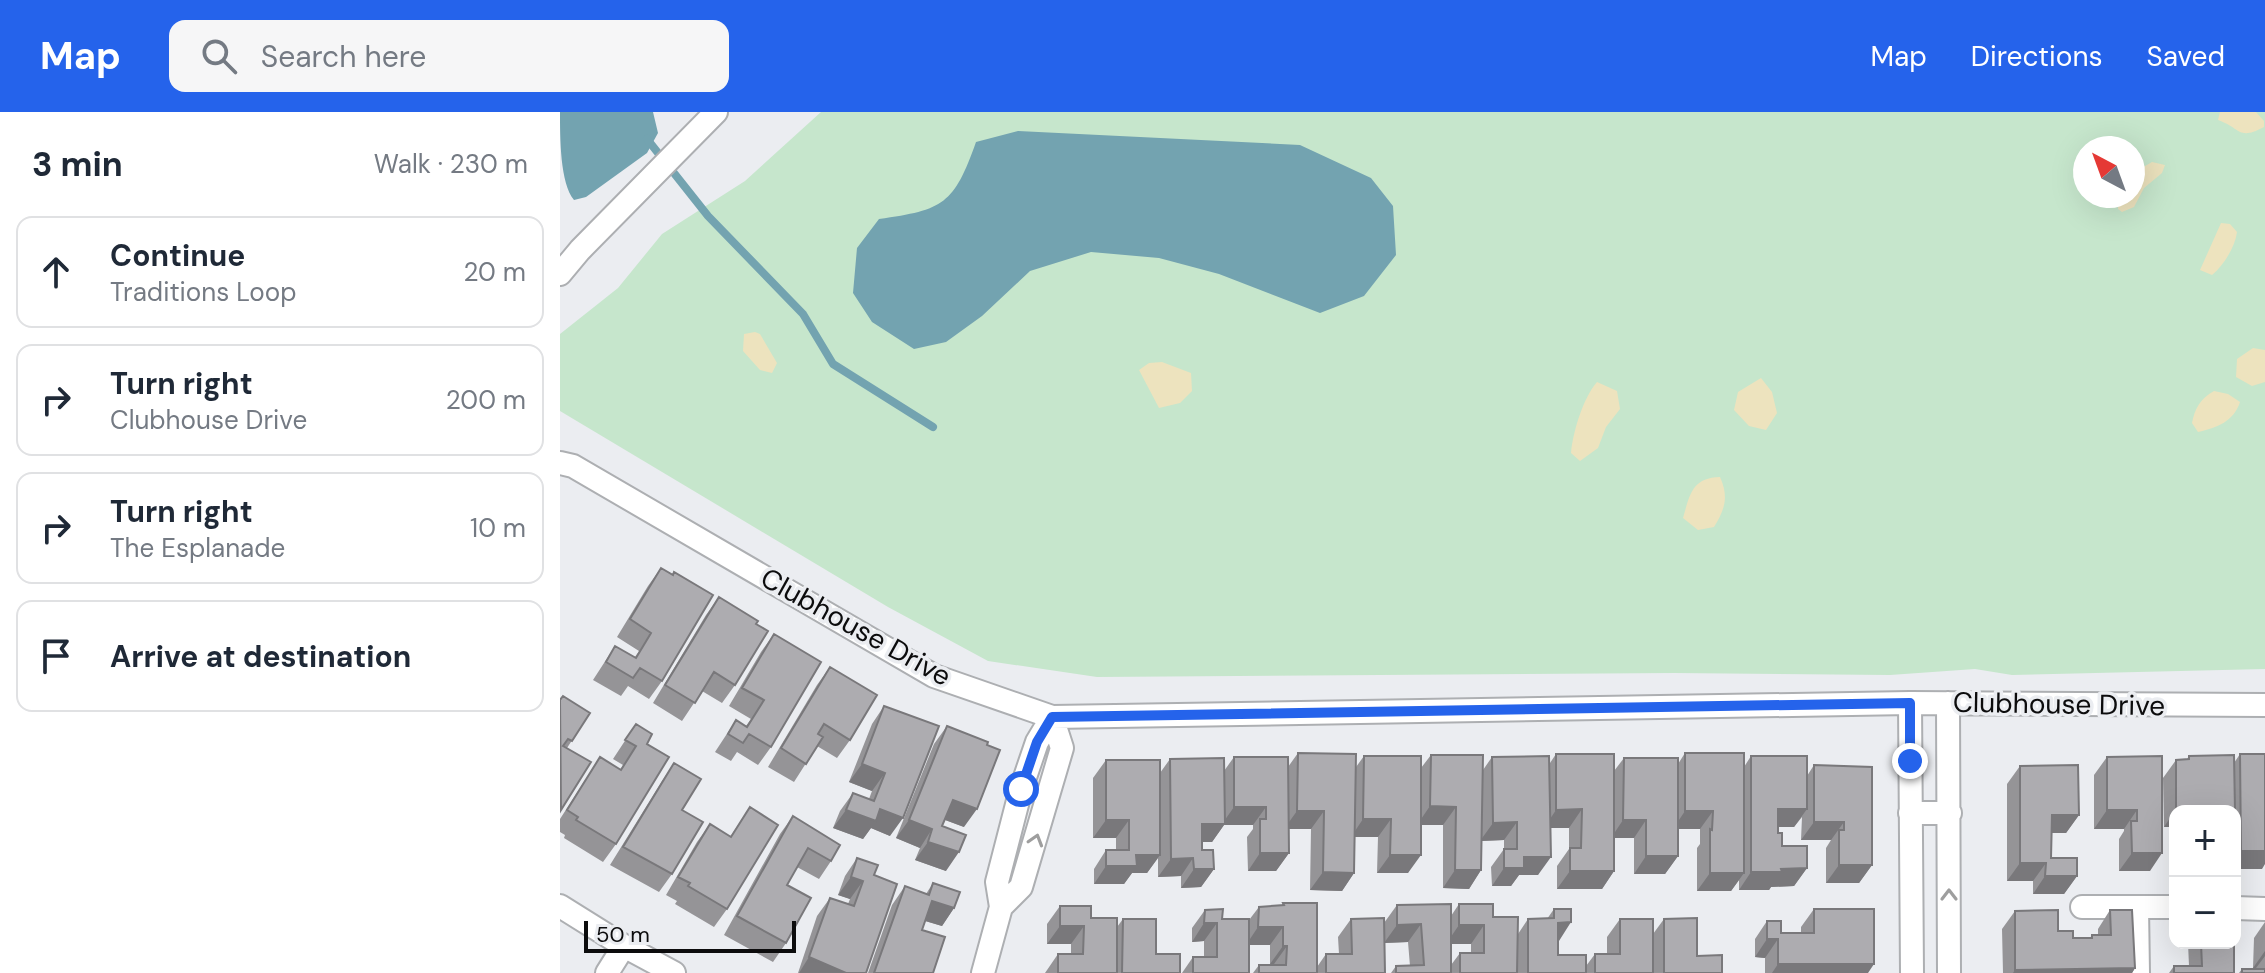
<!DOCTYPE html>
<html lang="en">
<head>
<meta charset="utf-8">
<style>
	body { margin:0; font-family:"DM Sans",sans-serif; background:#f6f6f7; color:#1f2937 }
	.controls { position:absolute; right:24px; bottom:24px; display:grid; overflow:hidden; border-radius:16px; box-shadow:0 8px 32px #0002 }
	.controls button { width:72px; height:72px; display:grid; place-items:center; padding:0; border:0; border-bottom:2px solid #e0e1e3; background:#fff; color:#1f2937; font:40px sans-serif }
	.compass { position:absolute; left:1513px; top:24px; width:72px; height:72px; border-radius:50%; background:#fff; box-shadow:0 8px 32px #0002; rotate:319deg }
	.scale { position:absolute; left:24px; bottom:20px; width:212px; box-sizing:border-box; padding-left:8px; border:4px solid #0c0c0d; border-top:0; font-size:22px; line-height:28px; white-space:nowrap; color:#0c0c0d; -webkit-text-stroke:6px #ebedf1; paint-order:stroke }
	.stop { position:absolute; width:24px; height:24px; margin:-18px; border:6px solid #2563eb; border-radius:50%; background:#fff }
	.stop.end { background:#2563eb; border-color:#fff; box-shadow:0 2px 8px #0008 }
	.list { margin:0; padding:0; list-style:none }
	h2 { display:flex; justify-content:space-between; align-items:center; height:104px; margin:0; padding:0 32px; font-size:34px }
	h2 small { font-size:26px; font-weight:400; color:#747a83 }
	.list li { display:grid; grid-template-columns:52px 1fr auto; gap:24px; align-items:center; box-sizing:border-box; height:112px; margin:0 16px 16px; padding:0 16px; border:2px solid #e0e1e3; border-radius:16px }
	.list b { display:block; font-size:30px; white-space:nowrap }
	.list p { margin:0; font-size:26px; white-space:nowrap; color:#747a83 }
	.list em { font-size:26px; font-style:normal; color:#747a83 }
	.icon { flex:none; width:44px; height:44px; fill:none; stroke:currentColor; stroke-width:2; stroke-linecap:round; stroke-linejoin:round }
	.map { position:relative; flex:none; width:1705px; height:861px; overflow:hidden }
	header { display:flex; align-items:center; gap:48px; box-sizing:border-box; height:112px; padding:0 40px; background:#2563eb; color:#fff }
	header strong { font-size:38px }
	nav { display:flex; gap:44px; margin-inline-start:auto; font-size:28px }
	.search { width:560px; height:72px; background:#f6f6f7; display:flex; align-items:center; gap:20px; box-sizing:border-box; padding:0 28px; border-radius:16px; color:#747a83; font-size:30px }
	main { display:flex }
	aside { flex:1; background:#fff }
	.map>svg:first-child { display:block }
</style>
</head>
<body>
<header>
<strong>Map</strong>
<div class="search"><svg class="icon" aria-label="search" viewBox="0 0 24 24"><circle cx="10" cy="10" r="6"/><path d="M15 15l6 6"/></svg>Search here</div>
<nav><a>Map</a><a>Directions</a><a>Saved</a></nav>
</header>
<main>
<aside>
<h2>3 min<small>Walk · 230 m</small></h2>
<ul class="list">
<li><svg class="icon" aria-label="ahead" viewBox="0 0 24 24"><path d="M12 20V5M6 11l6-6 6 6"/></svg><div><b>Continue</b><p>Traditions Loop</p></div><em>20 m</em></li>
<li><svg class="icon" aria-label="right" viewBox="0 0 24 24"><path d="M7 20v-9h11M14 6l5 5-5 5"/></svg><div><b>Turn right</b><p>Clubhouse Drive</p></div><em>200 m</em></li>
<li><svg class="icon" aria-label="right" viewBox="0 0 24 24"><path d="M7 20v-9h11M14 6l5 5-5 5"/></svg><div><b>Turn right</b><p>The Esplanade</p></div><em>10 m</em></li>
<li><svg class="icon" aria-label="arrive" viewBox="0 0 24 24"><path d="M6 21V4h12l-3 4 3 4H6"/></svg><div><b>Arrive at destination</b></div></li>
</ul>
</aside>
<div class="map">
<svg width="1705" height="861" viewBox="0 0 1705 861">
	<rect width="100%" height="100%" fill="#ebedf1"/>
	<!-- green -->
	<path fill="#c6e6cc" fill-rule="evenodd" d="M261,0h1444v557l-253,6 -37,-6 -85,6 -216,-2 -577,4 -109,-16 -100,-54 -328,-196v-77l58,-46 44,-54 83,-53zM1525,36h48v48h-48z"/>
	<!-- sand -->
	<path fill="#ede3be" d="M1660,0h36l8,9v6c-26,14 -23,1 -46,-7z
		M1592,50l13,3 -3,8 -18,15 -10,19 -12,5 -4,-3v-13h15v-23z
		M1661,111l9,1 7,8c-2,15 -13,33 -25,43l-12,-5z
		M195,220l5,2 17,29 -5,10 -12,-3 -17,-19 1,-17z
		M1693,236l12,2v32l-13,4 -16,-9 1,-18z
		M602,250l29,11 1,18 -12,12 -21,5 -20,-38 10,-7z
		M1201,266l11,14 5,21 -11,17 -17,-4 -15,-16 4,-18z
		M1037,270l20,9 3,18 -14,18 -8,21 -18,13 -9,-8c2,-21 12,-55 26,-71z
		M1654,279l14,3 12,8c-6,19 -23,26 -42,30l-6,-9c3,-15 8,-24 22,-32z
		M1160,365c9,20 5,32 -6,50l-16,3 -15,-12c7,-24 9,-40 37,-41z"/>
	<!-- water -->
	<path fill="#73a3b0" d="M0,0h93l5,21 -11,20 -61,44 -12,3c-14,-17 -14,-62 -14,-88z
		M458,19l282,14 71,33 22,28 3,49 -32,41 -44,17 -101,-39 -60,-16 -68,-6 -61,19 -48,45 -36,26 -32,7 -42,-27 -19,-29 4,-45 22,-29c65,-9 75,-15 97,-77z"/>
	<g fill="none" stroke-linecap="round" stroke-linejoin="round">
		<!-- stream -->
		<path stroke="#73a3b0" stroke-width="8" d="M87,27l61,77 95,98 30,50 100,63"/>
		<defs>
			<path id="minor" d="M0,162l20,-24 136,-138
				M0,351l13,3 361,210 118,41 858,-14 355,2
				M1350,591l2,270
				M1388,591l1,270
				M1350,701h40
				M0,794l64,40 50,27
				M441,795l20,-20 41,-139 -10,-31
				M1522,795h55
				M1675,796l30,1
				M47,861l17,-27
				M423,861l18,-66 -4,-25 24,-93 16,-47 15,-25
				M1578,861l-1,-66h38"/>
		</defs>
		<!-- minor casing -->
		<use href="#minor" stroke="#adafb2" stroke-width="26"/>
		<!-- minor -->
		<use href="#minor" stroke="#fff" stroke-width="22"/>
	</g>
	<!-- wall -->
	<path fill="#959497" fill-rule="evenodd" d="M101,456l1,113 -13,18 -21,-13 -7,10 -28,-16 22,-34 20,11 4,-6 -22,-14 31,-51z
		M159,485l37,27 -21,61 -13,18 -20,-12 -20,30 -29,-18 53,-88z
		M214,522l-3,113 -13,18 -21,-13 -6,9 -16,-9 21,-32 10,6 5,-7 -22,-13 32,-54z
		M270,555l20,73 -13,18 -20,-12 -23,36 -26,-15 49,-82z
		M0,588l30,13 -23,35 24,14 -31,49z
		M324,594l6,130 -19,-8 -8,11 -30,-11 7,-17 13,-18 16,6 3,-8 -23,-9 23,-58z
		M76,612l11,20 -31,100 -13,18 -39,-24 1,-3 -5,-3v-13l40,-62 20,13 3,-5 -10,-6z
		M387,614l17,101 -19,-7 -3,6 4,45 -31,-11 5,-12 -24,-10 38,-94z
		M738,641l58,14 8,-11 57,12 10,-13 52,15 9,-13 58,6 6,-9 58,17 10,-13 54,6 7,-11 59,14 7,-11 56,20 7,-11 58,100 -13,18h-33v-35l5,-8h-30l1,-23 -8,10h-16v6l4,13 25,22 -13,18 -23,1 -2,3h-30v-10l-8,11h-34v-43l3,-4v-15h-22v27l-13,18h-31v-36h-20v33l-12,18h-45v-23l12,-17v-21h-19l-12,47h-19l-8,11h-19l-1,-19 13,-18v-9l-22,1 -1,29 -12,19 -26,-1v-63h-22l-13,48h-31l1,-36h-23l-1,36 -12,18 -32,-1 1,-61h-22v24l-13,18h-28l-1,-34 6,-8v-4h-29l-12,17h-10v8l12,19 -13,18 -20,1v-12l-23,1v-19l-11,15h-15l-8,11h-30v-15l12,-19h10v-12h-23v-60l13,-18 54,13 10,-14 54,12 10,-14 54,10z
		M1680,642l22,115h-27v-58h-60v16h-11l-1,-49 13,-18 11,-1 2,-3 45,7z
		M1602,644l-12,115h-31v-32l5,-8v-2h-30v-54l13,-18z
		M114,651l8,47 -10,64 -13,18 -49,-27 52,-84z
		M1460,654l59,49 -13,18h-14l-1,25 26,18 -13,18h-31v-13h-26v-97z
		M190,695l-23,102 -13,18 -39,-23 2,-3 -11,-6 31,-53 13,-18 20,13z
		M233,704l38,45 -12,18 -22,-12 -10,18 -1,58 -13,19 -49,-27 56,-101z
		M297,746l17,17 -8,98h-68l19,-57 13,-18 18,6 2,-5 -12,-4 7,-19z
		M373,771l21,25 -12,18 -17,-5 -3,9 11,43h-65l24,-68 13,-19 21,8z
		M723,791l34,64 9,-13h13l-1,-17 13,-18 33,54h-131l6,-8h15l-4,-1v-19h-21v28h-67l11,-16h11v-16l-12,1v-14l13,-18 17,9 27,1 10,-13 22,-1z
		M899,792l34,13 25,17 10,-15h19l7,-10 4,32v14l28,11 9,-12h12v-17l13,-18 33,15 11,-15 33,37 25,17h-331l5,-7h14l-2,-24 -24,1v-20l13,-18 54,11zM891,832h20v9h-11l-9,12z
		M500,794l57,21 6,-8 33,35 24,19h-135l13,-19h13v-10h-24v-20z
		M1254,797l54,64h-103v-15l-10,-1v-18l12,-18 14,12h20v-6z
		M1550,798l25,58 -3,5h-129l-1,-44 13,-18 58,27h17l2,-3h6v-6z
		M1705,810v51h-26l3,-4 11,-1 1,-30z
		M1628,831h46v30h-65l5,-7h15z"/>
	<!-- shaded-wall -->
	<path fill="#79787b" d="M302,652l23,9 -13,18 -23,-9z
		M393,688l24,9 -13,18 -24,-9z
		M870,694l26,1 -13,18h-26z
		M674,695h32l-13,18h-29l-12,17h-23l13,-18h20z
		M320,697l23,9 -13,18 -19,-8 -8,11 -30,-11 13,-18z
		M1022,697l-13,19h-25l12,-18z
		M1218,697h29l-13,18h-28z
		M1616,697h29l-1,2h-29v16h-11z
		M1547,698h30l-13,19h-30z
		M737,699h27l-13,18h-27z
		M1125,699h28l-13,18h-27z
		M1492,703h27l-13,18h-27z
		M803,707h28l-13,18h-27z
		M349,708l23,9 -12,19 -24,-10z
		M546,708h23l-13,18h-23z
		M1063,708h23l-12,18h-23z
		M957,710l-13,18 -24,1 13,-18z
		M1254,710h30l-13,18h-30z
		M368,730l31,10 -13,19 -31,-11z
		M1681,739h24v13l-3,5h-27v-10z
		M700,741h29l-13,18h-28z
		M1572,741h30l-12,18h-31z
		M576,743h24l-13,18h-15l-8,11h-30l12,-18z
		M830,743h31l-13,18h-31z
		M1086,744h32l-13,18h-31z
		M964,745h27l-13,18h-19l-8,11h-19l12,-18z
		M633,746l-12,18 -23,1 13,-18z
		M1460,751h26l-13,18h-26z
		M1279,753h33l-13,18h-33z
		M1247,756l-13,18 -23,1 -2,3h-30l12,-18 30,-3z
		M634,757h20l-13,18 -20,1z
		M895,758h26l-12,19 -26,-1z
		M1010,759h44l-12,18h-45z
		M763,760l31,1 -12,18 -32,-1z
		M1150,761h34l-13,18h-34z
		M1485,764h32l-13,18h-31z
		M291,765l12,4 -13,18 -12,-4z
		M372,789l22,7 -12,18 -23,-7z
		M1011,810l-12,19 -1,-18z
		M644,811h13l-13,18 -12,1z
		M861,812l-13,18 -24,1 13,-18z
		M899,813h25l-13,19h-25z
		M500,814h24l-13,18h-24z
		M698,815h25l-13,18h-24z
		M1207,827h11l-13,19 -10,-1z
		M723,834h4l-13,18h-4z
		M1705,839v5l-9,12h-3z
		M249,845l37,16h-47z
		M1218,852h96l-6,9h-96z
		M1575,856l-3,5h-119l2,-3z"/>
	<!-- building -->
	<path fill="#adacb0" stroke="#79787b" stroke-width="2" d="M101,456l12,7 1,-3 39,23 -51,86 -22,-13 -7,10 -27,-16 9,-16 21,12 15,-25 -21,-14z
		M159,485l39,24 -2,3 12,7 -33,54 -21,-13 -19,31 -30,-18z
		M214,522l47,28 -50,85 -22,-13 -6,9 -15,-9 8,-14 11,7 17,-27 -22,-12z
		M270,555l47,28 -27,45 -26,-16 -6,10 5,3 -17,27 -25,-16z
		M3,584l27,17 -18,28 -4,-2 -5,7 28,16 -30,48 -1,-110z
		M324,594l55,20 -36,92 -23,-9 -4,12 -30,-11 7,-17 21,8 11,-28 -23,-9z
		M76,612l16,10 -5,10 22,13 -53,87 -40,-24 2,-3 -11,-7 33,-53 21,13 15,-24 -11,-6z
		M387,614l41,16 -1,3 13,5 -23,59 -24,-9 -11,26 24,9 -7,17 -31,-10 4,-13 -23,-9z
		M738,641l58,1 -2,119 -31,-1 1,-61h-27z
		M1125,641h59v120h-34v-44l2,1 1,-19h-28z
		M996,642h58v117h-44v-23h11l1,-39 -26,1z
		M1680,642h25v97h-24z
		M871,643h52l-2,115h-26l1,-63 -26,-1z
		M1674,643l1,56h-30v-2h-29v-49l13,-1v-3z
		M804,644h57v99h-31l1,-36h-28z
		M989,644l2,101h-27v11h-20v-19h13v-27l-24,1 -1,-66z
		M1191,644h56v53h-29v24h4v13h25v22l-26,1 1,3h-31z
		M1602,644v97h-30l-1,-32h6v-11h-30v-53z
		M674,645h54l1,96h-29v-34h6v-12h-32z
		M664,646l1,66h-23v26h11l1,19h-20l-1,-11 -22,1 -1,-100z
		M1064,646h54v98h-32v-36h-23z
		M546,648h54v95h-24l1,11h-31v-16h23v-30h-23z
		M114,651l27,16 -19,31 21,12 -31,52 -49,-27z
		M1254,653l58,2v98h-33v-35h5v-8h-30z
		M1518,653l1,50h-27l-1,43h26v18h-32l1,-13h-26v-97z
		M190,695l28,18 -51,84 -39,-23 2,-3 -12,-6 32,-53 21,13z
		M233,704l47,29 -9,16 -23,-13 -21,37 24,13 -25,45 -49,-27z
		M297,746l21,7 -4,10 23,9 -31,89h-20l-37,-16 21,-59 24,8 9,-25 -12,-4z
		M373,771l27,9 -6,16 -22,-7 -10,29 23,7 -12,36h-59l31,-87 24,9z
		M723,791h34v70h-58v-8h27l1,-19h-4v-19h-25l1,-20 25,-2z
		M891,792v69h-55v-7l28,-1 -3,-41 -24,1v-20z
		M899,792h34v13h25l-1,56h-57v-20h24v-28h-25z
		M500,794h31v12h26v55h-59v-19h25l1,-28h-24z
		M663,797l-1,10h27v54h-56v-16h24v-34h-13l1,-13z
		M994,797h17v13l-13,1v32h28v18h-58v-54l26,-1z
		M1254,797h60v55h-96v-25h-11v-18h14v12h33z
		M1498,798v21h15v7h19v-3h19l-1,-25h22l3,58 -120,2v-59z
		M824,806l1,55h-59v-19h26l-1,-35z
		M1137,806v38l25,-1v18h-58v-54z
		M563,807h33v35h24v19h-58z
		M1060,807h33v54h-58v-19h25z
		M1641,831h33v30h-60v-7h28z
		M1682,857h23v4h-23z"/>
	<!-- one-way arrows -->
	<defs><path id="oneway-chevron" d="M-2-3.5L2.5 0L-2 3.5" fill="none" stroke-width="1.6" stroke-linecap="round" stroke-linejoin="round" transform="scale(2)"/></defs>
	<g stroke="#9e9e9e">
		<use href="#oneway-chevron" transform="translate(476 728) rotate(-73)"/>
		<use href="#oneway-chevron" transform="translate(1389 783) rotate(-90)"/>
	</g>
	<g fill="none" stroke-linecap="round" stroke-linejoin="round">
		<!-- route -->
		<path stroke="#2563eb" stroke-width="10" d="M461,677l16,-47 15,-25 858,-14v58"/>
	</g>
	<g text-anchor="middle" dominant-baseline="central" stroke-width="7" stroke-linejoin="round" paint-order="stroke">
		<!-- street labels -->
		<g font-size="28" fill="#0c0c0d" stroke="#ebedf1">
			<text transform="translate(296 515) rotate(29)">Clubhouse Drive</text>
			<text transform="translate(1499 592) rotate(1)">Clubhouse Drive</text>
		</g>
	</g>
</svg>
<div class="controls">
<button>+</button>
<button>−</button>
</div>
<svg class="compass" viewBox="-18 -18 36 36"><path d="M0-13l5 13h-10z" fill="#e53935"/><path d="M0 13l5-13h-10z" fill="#747a83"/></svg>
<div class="scale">50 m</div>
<div class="stop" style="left:461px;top:677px"></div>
<div class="stop end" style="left:1350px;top:649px"></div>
</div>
</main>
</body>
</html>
